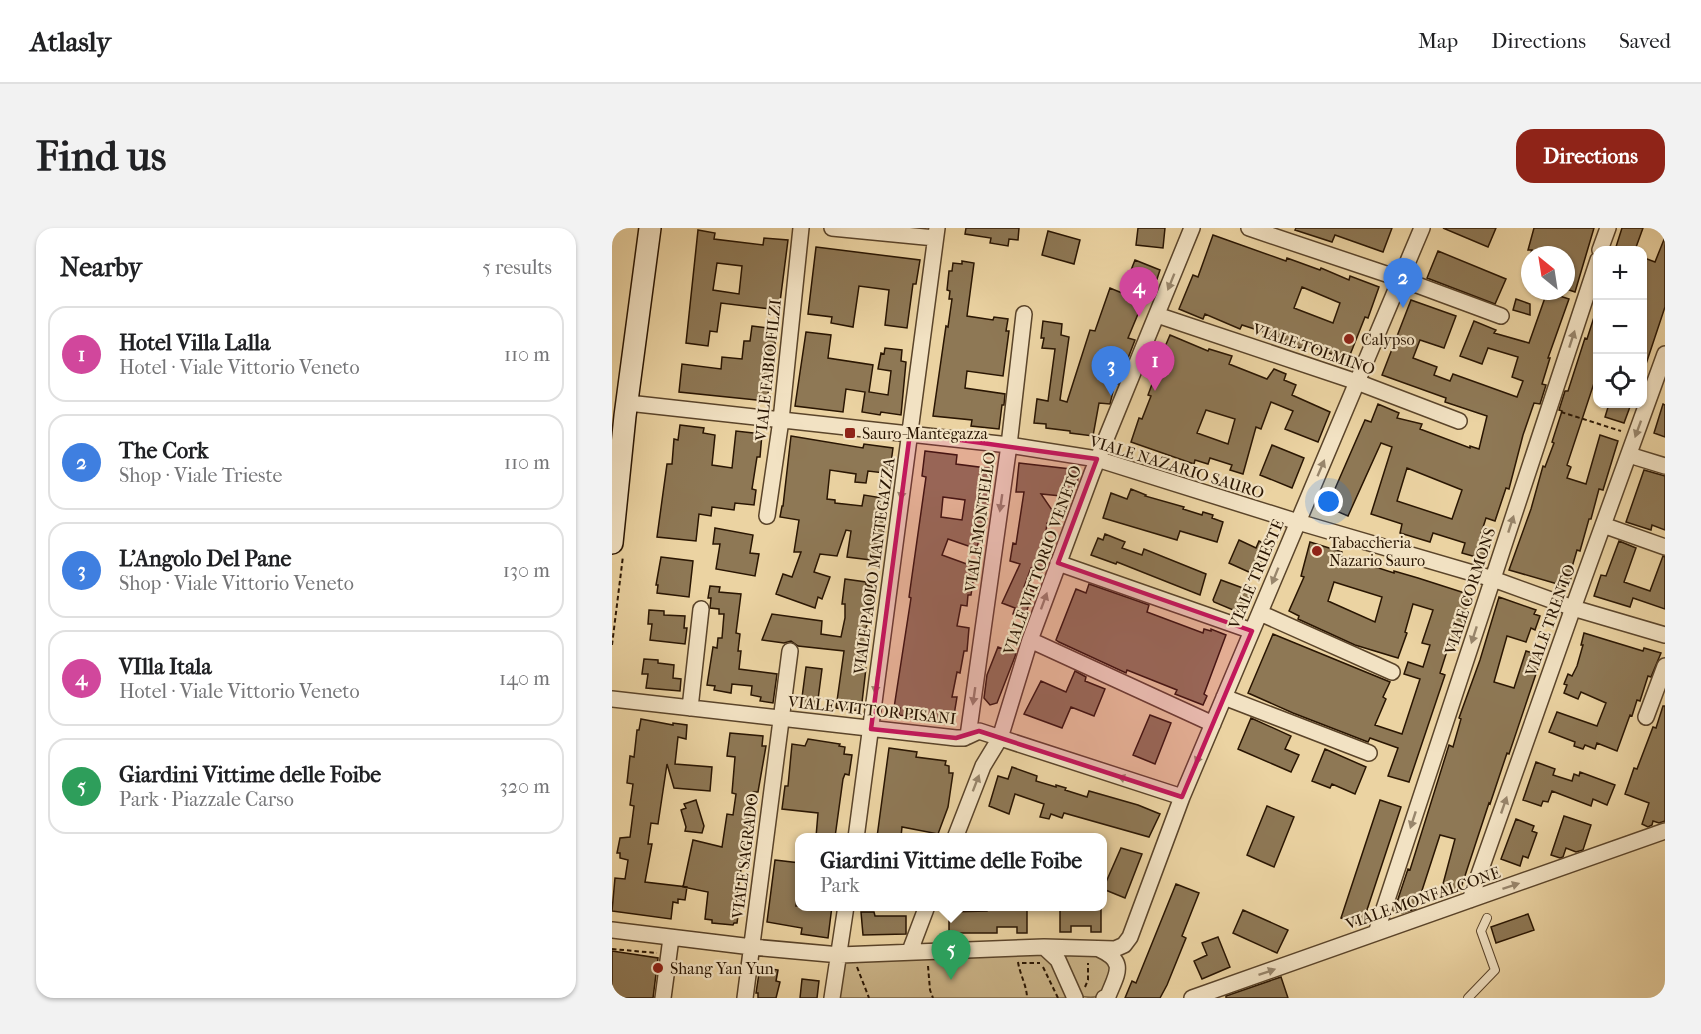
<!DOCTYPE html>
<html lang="en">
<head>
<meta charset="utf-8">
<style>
	body { margin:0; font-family:"IM FELL French Canon",serif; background:#f2f2f2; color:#202124 }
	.controls { position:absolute; right:18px; top:18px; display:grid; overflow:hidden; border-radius:12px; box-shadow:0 2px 4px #0004 }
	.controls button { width:54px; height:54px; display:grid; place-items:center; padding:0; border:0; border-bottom:2px solid #e0e0e0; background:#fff; color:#202124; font:30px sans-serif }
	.compass { position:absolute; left:909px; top:18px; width:54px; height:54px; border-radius:50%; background:#fff; box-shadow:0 2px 4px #0004; rotate:330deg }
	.you { position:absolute; left:717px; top:274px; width:21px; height:21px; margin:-15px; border:4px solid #fff; border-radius:50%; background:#1a73e8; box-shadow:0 0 0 9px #1a73e833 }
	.badge { display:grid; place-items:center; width:39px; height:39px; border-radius:50%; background:#8f2418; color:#fff; font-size:20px; font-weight:700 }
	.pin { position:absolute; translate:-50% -50px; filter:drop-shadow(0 2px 3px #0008) }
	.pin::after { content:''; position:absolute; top:32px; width:21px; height:18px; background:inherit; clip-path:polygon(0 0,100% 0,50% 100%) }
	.popup { position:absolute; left:183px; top:605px; width:312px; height:78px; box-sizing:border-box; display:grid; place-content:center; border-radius:12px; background:#fff; filter:drop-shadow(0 2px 4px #0005); font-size:20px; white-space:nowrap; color:#757577 }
	.popup b { font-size:22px; color:#202124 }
	.popup::after { content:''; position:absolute; left:50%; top:100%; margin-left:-12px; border:12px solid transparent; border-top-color:#fff }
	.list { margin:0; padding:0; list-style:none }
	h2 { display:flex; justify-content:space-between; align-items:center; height:78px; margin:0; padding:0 24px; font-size:26px }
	h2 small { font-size:20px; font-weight:400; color:#757577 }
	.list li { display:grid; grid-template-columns:39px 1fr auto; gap:18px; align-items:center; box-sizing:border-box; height:96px; margin:0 12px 12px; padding:0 12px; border:2px solid #e0e0e0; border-radius:18px }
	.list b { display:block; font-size:22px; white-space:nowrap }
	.list p { margin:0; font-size:20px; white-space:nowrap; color:#757577 }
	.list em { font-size:20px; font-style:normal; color:#757577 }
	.icon { flex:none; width:33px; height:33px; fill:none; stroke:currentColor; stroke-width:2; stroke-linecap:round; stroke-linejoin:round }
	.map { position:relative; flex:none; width:1053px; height:770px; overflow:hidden; border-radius:18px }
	header { display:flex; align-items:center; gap:36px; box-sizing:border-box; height:84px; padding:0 30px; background:#fff; border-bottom:2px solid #e0e0e0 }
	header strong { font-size:28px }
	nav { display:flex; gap:33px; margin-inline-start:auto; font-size:21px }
	.intro { display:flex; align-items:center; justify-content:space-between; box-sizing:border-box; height:144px; padding:0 36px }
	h1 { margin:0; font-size:42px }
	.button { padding:15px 27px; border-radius:18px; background:#8f2418; color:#fff; font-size:21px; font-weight:700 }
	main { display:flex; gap:36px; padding:0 36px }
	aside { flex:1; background:#fff; border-radius:18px; box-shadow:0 2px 4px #0004 }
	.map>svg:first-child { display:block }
</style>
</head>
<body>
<header>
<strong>Atlasly</strong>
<nav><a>Map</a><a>Directions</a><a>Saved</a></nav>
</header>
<div class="intro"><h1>Find us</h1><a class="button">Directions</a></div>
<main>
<aside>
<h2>Nearby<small>5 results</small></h2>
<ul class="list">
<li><span class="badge" style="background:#d1479c">1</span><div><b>Hotel Villa Lalla</b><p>Hotel · Viale Vittorio Veneto</p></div><em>110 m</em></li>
<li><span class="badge" style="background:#3f7fe0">2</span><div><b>The Cork</b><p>Shop · Viale Trieste</p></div><em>110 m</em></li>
<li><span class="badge" style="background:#3f7fe0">3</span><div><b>L'Angolo Del Pane</b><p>Shop · Viale Vittorio Veneto</p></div><em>130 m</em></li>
<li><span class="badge" style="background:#d1479c">4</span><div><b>VIlla Itala</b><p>Hotel · Viale Vittorio Veneto</p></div><em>140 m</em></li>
<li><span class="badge" style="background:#2e9e5b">5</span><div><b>Giardini Vittime delle Foibe</b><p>Park · Piazzale Carso</p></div><em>320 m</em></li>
</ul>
</aside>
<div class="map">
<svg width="1053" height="770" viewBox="0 0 1053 770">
	<rect width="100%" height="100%" fill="#ebd3a2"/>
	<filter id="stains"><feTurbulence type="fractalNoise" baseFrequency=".00333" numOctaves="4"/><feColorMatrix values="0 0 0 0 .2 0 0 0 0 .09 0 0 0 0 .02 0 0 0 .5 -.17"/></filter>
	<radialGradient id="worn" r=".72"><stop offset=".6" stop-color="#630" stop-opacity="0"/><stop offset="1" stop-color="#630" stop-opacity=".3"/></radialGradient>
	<!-- green -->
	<path fill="#cab387" stroke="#7a6444" stroke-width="1.5" d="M430,723l12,12 17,35h-234l7,-39z
		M479,723l22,12 -10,32c-8,3 -17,3 -25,0l-15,-34 5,-9z"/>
	<!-- building -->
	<path fill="#8e7855" stroke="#291502" stroke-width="1.5" fill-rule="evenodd" d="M354,0h53l-1,12 -9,-1 -1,7 -18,-3 1,-5 -26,-4z
		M526,0h27l-2,20 -27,-3z
		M684,0h96l-9,24 -48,-17 -3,7 -37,-12z
		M831,0h53l-8,19z
		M922,0h60l-19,64 -9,-3v-34h-36l2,-5h-4z
		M1010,0h21l-8,22h-20z
		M86,2l17,3 -1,6 49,6 1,-7 24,2 -9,70 -58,-7 -4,29 -7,-1 -2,15 -22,-3zM105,35l25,3 -3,28 -26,-4z
		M436,3l32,9 -6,24 -32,-9z
		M601,7l73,26 1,-3 33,12 1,-2 28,12 1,-4 29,11 -11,31 -3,-1 -17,43 -41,-15 -2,5 -21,-8 1,-3 -43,-14 -2,4 -35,-15 -2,5 -24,-10 14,-34 5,2zM690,59l38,16 -7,20 -39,-15z
		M1053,9v70l-20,60 -3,-1v-109l13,5z
		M204,19l104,13 -4,24h-3l-6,44 -22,-3 4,-35 -30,-4 -6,41 -22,-4 1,-6 -24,-3z
		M826,23l68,28 -11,25 -68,-26z
		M523,32l25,10 -3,9 -4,-1 -25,60 7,2 -17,44 -3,-1 -5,21 -11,-1 -6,33 -23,-3v-2l-24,-3v-4l-12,-1 3,-24 11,2 7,-52 -13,-1 2,-10h-3l2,-17 19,3 -1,11 8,2 -9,63 7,2 23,-72 5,1 15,-43 12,5z
		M350,33l12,2 -7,53 26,4 1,-3 14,2 -2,12h3l-6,45 -36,-5 -2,17 40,6 -1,11h-2l-3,24 -28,-3 1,-6 -39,-4 13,-90 2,1 4,-28h-3l1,-8 -3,-1 2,-19h3l1,-8 9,1z
		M935,64l22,7 -21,59h2l-8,26 4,1 -6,19 -6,-1 -11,32 -14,54 -3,-1 -11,33 -9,-3 -6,19 9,3 -6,19 -21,-6 3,-10 -32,-10 -3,9 -30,-9 2,-9 -31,-10 21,-67 -11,-4 -33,73 -21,-9 38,-87 6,2 7,-18 21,9 -2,5 25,6 -2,5 50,19v-2l9,3 8,-33 -42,-14 1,-4 -64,-23 29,-75 45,16 -12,32 -24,-8 -7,18 24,9 -3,8 16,6 3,-7 64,23 6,-16 -11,-4 6,-20 -30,-9 -6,16 -22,-8 14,-35 22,9 -2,3 35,10zM795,240l55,22 -10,29 -55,-18z
		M904,71l14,5v11l-17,-5z
		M983,86h3v57l-31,94 4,2 -4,11 19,6 14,-49 18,6 -15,49 -4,-1 -8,30h-2l-9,32 -3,-1 -7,24 2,1 -4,12 -59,-17 22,-61 12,-43 2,1 9,-24 -2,-1 10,-31 -3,-1 6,-19h3l17,-53 2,1z
		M140,98l25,3 -10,72 -88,-9 3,-28 39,5 1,-12 20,2 2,-18h6z
		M194,104l25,3 -3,23 45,7 -4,27 19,3 3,-24 -13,-2 3,-16 3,1 1,-6 17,2 -1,11 5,1 -5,53 -20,-3 -1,3 -18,-3 3,-20 -19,-3 -3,23 -48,-6z
		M558,107l38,16 1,-2 23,7 -3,8 38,15 7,-10 12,5 -2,6 12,5 -4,10 38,17 -12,30 -33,-13 8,-18 -22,-9 -10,27 -5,-2 -13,47 -13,-4 2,-5 -22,-7 -2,6 -13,-4 -1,4 -63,-22 8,-24 3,1 9,-23 -3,-1 10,-27h-2zM594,182l29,9 -7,25 -31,-11z
		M997,176h22l-7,19 -19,-6z
		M1051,176l2,1v32l-11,-4z
		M68,197l24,3 -1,5 12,2 -3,30 20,3 4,-37 26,3 -2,23h-3l-5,32 4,1 -2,15 -19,-2 -1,7 -22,-3 -1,9 -12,-2 -3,27 -39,-4 10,-73h5l2,-25 4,1z
		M179,208l72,12 1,-4 29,4 -2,15h3l-1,11 -25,-3 -2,12 -11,-1 1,-8 -26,-4 -3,29 8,1v3l27,3 2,-11 25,4 -10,62 -32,-4 4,-26 -5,-1 -9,26 -17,-2 -6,18 16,5 -8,22 -4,-2 -3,11 -39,-14 7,-20 9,3 9,-25h-7l5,-32 -19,-3 2,-11h1z
		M660,217l32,13 -12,30 -32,-13z
		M313,223l32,4 -1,9 38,5 -8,45h1l-1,11 -3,-1 -1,9 -2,-1 -3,17 -29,-10 -6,16 33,12 -4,28h-3l-1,11 -6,-1 -4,21 12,2 -2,23h-3l-4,22 -3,-1 -5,25h5l-3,18 -8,-2 -1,10 -46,-8 1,-7h-6l17,-110 -2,-1 17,-120 -4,-1zM331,269l22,3 -3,20 -21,-3z
		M407,235l60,7 -2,16h-5l-1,11 -30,-3 13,19 -1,6 -6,4 -3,26 5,1 -7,22 -11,-4 -7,19 10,4 -10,27 -11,-4 2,-6 -13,-5 18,-39 -10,-3 3,-18 3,1 8,-52h-8z
		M1032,242l21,6v54l-13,-5 -1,5 -25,-8z
		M519,261l15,6 -1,1 39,11 -1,2 19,6 1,-3 10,3 -1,3 11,4 -6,20 -37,-11 -3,9 -74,-22 8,-25 16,6z
		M103,300l38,7 -3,18 9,1 -4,22 -39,-7 4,-25h-7z
		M493,306l20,8 -3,6 20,7 2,-6 62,25 -6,21 -83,-33 -1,2 -25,-9 7,-17 5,2z
		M627,312l17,8 3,-7 9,4 -11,25 -4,-2 -2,5 -22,-10z
		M1007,313l17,7 -12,34 26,9 13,-35 2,1v52l-32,-11 -3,9 -36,-11 7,-21 5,1z
		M698,314l32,10 -1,4 53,17v-2l24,7 53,17 -19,57 -5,-1 -7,22 5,2 -36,107 -21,-6 10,-28 -28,-10 -2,4 -75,-29 -45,-20 25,-59 117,48 -7,15 3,2 -11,26 27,9 18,-55 -16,-5 4,-12 15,5 7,-22 -8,-2 11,-33 -20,-6 -8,28 2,1 -9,25 -43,-13 -57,-26 1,-3 -10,-5 15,-34 -3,-1zM722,354l48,15 -7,25 -47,-21z
		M49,329l32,4 -4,36 -32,-4 1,-8h-2z
		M233,351l21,3v3l6,1 -1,21 -6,26h5l-2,12 -4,-1 -3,23 5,1 -5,43 -25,-3 8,-57 -46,-5 -7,-5 -7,2 -22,-3 10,-26 50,7 -1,13 20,3 4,-19v-14h-3z
		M609,352l30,11 -6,16 -4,-2 -3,7 -24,-10 -1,-2z
		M477,356l60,21 -2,7 56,21 1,-4 7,2v-2l15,6 -22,59 3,2 -4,9 -28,-11 2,-4 -50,-20 -1,3 -67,-31 -3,-2 20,-51 10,4z
		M98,358l10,1 -1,5 22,2 -5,39 4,1 -2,17h3l-2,18 38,5 -4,29 -13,-2 1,-4 -10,-2 1,-9 -20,-2 -1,9 -17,-3 1,-4 -8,-1 6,-38 4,1 1,-10h4l2,-24h-5v-5l-9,-1 1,-10h-3z
		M887,369l37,13 -2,4 6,2 -5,14 -4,-2 -5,14 -19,-6 -13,46 20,6 12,-37 16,5 -33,98 -2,-1 -17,51 -1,-1 -29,88 -21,8 16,-60 -15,-4 -24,74 -14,4 -8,-2 14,-42 2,1 39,-125 4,2 8,-28 -2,-1 21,-58z
		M37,382l15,1v4l21,1 -1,12h3l-2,16 -35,-4 2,-16h-4z
		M972,405l59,18 1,-3 17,5 -10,24 -3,-1 -8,25 -3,-1 -5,16 -2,-1 -13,36 -20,-8 -2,6 -10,-4 -2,4 -9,-3 1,-4 -26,-10 8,-20 40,14 9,-23 -25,-11 -3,7 -14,-6 3,-8 -3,-1 4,-10 4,2 5,-10 6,-21h-2z
		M386,419l18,7 -19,49 -7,2 -6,-7 3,-23z
		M32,431l14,1v3l16,2 -1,13 8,1 -1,12 -34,-3 2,-14h-6z
		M194,439l16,2 -5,38 -16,-2z
		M463,443l11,6 -1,4 20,8 -11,27 -23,-9 -9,21 -38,-14 17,-33 25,11z
		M1051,478h2v115l-6,2 -6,-2 -1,4 -4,2 -6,-3 7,-21 -24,-9 9,-26 3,1 16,-42 3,1z
		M538,487l21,8 -16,41 -22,-9z
		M639,490l40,18 -6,13 14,6 -8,17 -53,-23z
		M29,491l32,6v-2l14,2 -1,14 -8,-2 -3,27 37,3 -2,24 -36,-3 -7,-24 -9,60 -7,-1 -3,21h4l-7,38 42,5 -2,13 -7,-1v4l-5,-1 -2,17 -59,-8 3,-33 10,1 3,-19 -8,-2v-5h-3l3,-15 10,-1 4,-31 -4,-1 3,-21 -6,-1 3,-27 4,1 3,-27h2z
		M118,505l33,3 -1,10h4l-8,46h-5l-1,4 -15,100 -1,11 3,1 -2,15h-3l-1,2 -21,-2v-3l-7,-1 3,-27 -25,-5 10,-47 29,7 5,-33 6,1 3,-21 -4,-1 3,-36 -8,-1z
		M196,511l32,5 -1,2 6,1 -1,7 8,1 -3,20 -4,-1 -2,5 -8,58h-19l2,-24 -36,-4 3,-23h3l4,-42 13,2z
		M277,520l28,4 -1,5 30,4 -1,4 4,1v7h4l-5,34 -10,27 -36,-7 -1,10h-24z
		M713,521l41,18 -11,27 -23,-10 -2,4 -18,-7z
		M924,534l19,7 -2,6 19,6 2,-7 5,2 1,-4 35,13 -8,20 -14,-6 -2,7 -39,-15 -4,11 -5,-1 -2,5 -18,-6z
		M400,539l25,9 -1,5 20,6v-2l10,3 -1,2 22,7 2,-6 49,14 22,9 -11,23 -85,-24 -2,5 -11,-4 -2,5 -9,-2 4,-13 -29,-10 -6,20 -20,-8 9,-30 10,3z
		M84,572l8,26 -2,7 -17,-2 1,-4 -5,-17 5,-2 -2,-4z
		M768,572l21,7 -39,118 -21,-7z
		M655,578l27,11 -20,50 -27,-12z
		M952,588l27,9 -8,25 -7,2 -10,-4 -3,9 -3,1 -9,-3z
		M904,591l18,7 -2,5 5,2 -9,25 -5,-2 -3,10 -19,-7z
		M509,620l21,6 -17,44 -22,-9z
		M163,632l25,3 -4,43h36l-4,32 -27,-4 1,-6 -35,-6z
		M564,656l23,9 -17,43 4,2 -19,47 -7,13h-35l7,-17 4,2z
		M375,678h40v27h-10v-6h-20v6h-48v-21l38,-1z
		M448,678h41v26h-10v-6h-20v6h-11z
		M631,682l45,20 -11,23 -44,-20z
		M249,684h13l1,4h31v18l-43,1z
		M916,686l6,16 -38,13 -5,-16z
		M606,709l12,30 -28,12 -8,-18 13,-6 -5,-12z
		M0,723l46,7 -5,40h-41z
		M148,739l18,3 -2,11 4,1 -4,16h-18v-5h-2z
		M669,749l7,21h-62v-2z
		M190,751l17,2 -2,17h-17z"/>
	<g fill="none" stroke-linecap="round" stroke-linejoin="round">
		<defs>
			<path id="lane" d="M856,770l27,-28 -14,-39 6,-13"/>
			<path id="street" d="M220,0l103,10
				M637,0l152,51 100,37
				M988,22l8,-22
				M545,87l200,67 102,39
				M16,175l381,42 88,14 201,63 195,57 80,29 92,27
				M1017,227l36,11
				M155,288l14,-96 20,-192
				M991,297l62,22
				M446,335l194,68
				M648,385l132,59
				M418,412l183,84
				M612,469l145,56
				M0,471l344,39h8l15,-7 203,66
				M78,480l11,-99
				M1034,489l19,-51
				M356,508l41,-291 15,-131
				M244,610l81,-610
				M343,610l28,-72 17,-28 30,-98 62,-167 100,-245
				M858,672l103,-292 92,-254
				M0,702l140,17 88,8 204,-8 71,2 9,-4 6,-8 52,-140 240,-569
				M764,705l222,-673
				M432,719l14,13 17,38
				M487,721c28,13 18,24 9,47l-4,2
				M298,723l17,-45
				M51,770l8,-60
				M133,770l45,-347
				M220,770l14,-92
				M580,770l473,-167"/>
			<path id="secondary" d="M0,315l13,-127 25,-188"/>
		</defs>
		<!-- lane casing -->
		<use href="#lane" stroke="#5a442a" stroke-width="10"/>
		<!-- street casing -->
		<use href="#street" stroke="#5a442a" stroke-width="18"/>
		<!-- secondary casing -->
		<use href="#secondary" stroke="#291502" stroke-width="24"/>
		<!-- path -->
		<path stroke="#291502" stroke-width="2" stroke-dasharray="4.5 3" stroke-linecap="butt" d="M949,184l60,19
			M0,417l11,-89
			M0,721l45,4
			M406,734c2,13 9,24 9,36
			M410,735h18
			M316,738l2,24 3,8
			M245,739l12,31
			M431,739l15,31
			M473,759l3,-7v-17"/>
		<!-- lane -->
		<use href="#lane" stroke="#f2e2c3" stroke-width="8"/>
		<!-- street -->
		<use href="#street" stroke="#f2e2c3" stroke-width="15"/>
		<!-- secondary -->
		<use href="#secondary" stroke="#f2e2c3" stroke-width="21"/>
	</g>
	<!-- one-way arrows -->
	<defs><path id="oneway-solid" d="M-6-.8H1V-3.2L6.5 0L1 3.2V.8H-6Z" transform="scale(1.5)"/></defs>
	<g fill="#98866c">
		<use href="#oneway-solid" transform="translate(559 54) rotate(112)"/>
		<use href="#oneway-solid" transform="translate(960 111) rotate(-72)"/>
		<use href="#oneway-solid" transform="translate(1026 201) rotate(110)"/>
		<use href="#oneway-solid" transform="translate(709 240) rotate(-67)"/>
		<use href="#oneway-solid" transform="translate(290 263) rotate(98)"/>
		<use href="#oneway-solid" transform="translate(389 275) rotate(98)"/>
		<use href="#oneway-solid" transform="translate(899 296) rotate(-72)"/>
		<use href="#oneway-solid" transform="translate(663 348) rotate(112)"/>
		<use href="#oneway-solid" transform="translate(432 373) rotate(-70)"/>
		<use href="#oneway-solid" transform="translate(862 407) rotate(108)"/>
		<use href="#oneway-solid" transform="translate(264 457) rotate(97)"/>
		<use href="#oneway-solid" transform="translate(362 468) rotate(98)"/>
		<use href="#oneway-solid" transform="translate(587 528) rotate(113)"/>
		<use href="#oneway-solid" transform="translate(514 551) rotate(-162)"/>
		<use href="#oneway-solid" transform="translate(364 555) rotate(-69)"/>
		<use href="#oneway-solid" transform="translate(892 577) rotate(-71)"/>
		<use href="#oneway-solid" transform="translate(801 592) rotate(108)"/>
		<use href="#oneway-solid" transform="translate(899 658) rotate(-18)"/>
		<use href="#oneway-solid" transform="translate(655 744) rotate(-19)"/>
	</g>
	<!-- marked area -->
	<path fill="#c2185b" fill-opacity="0.2" stroke="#c2185b" stroke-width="4.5" stroke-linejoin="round" d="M298,205l187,26 -39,104 194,68 -70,166 -203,-66 -23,7 -85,-9z"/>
	<!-- markers -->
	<g fill="#8f2418" stroke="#f2e2c3" stroke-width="2">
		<circle cx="737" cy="111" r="6"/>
		<rect x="232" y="199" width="12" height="12" rx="3"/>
		<circle cx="705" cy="323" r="6"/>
		<circle cx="46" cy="740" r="6"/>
	</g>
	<g text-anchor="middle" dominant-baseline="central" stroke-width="4.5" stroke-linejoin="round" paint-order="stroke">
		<!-- poi labels -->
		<g font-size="16" fill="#291502" stroke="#f2e2c3" text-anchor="start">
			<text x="749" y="111">Calypso</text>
			<text x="250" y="205">Sauro-Mantegazza</text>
			<text x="717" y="314">Tabaccheria<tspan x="717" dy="18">Nazario Sauro</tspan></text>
			<text x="58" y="740">Shang Yan Yun</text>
		</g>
		<!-- street labels -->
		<g font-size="16" fill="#291502" stroke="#f2e2c3">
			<text transform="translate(702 121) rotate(19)">VIALE TOLMINO</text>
			<text transform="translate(156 142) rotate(-84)">VIALE FABIO FILZI</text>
			<text transform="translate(565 239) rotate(17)">VIALE NAZARIO SAURO</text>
			<text transform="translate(368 294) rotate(-82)">VIALE MONTELLO</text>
			<text transform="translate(430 332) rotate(-70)">VIALE VITTORIO VENETO</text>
			<text transform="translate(262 338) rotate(-82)">VIALE PAOLO MANTEGAZZA</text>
			<text transform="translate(644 346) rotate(-67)">VIALE TRIESTE</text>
			<text transform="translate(858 363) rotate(-72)">VIALE CORMONS</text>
			<text transform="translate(938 392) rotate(-70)">VIALE TRENTO</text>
			<text transform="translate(260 482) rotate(6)">VIALE VITTOR PISANI</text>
			<text transform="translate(133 628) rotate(-83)">VIALE SAGRADO</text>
			<text transform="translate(811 670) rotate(-19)">VIALE MONFALCONE</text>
		</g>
	</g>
	<rect width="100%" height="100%" filter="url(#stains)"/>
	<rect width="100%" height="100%" fill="url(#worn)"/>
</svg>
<div class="controls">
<button>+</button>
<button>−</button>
<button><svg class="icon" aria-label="locate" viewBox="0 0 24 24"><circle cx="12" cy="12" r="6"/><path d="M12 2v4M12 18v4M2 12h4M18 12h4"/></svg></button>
</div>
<svg class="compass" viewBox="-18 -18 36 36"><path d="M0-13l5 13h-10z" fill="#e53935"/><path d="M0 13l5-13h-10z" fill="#757577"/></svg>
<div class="you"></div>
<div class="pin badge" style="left:543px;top:163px;background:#d1479c">1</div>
<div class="pin badge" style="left:791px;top:80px;background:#3f7fe0">2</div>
<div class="pin badge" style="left:499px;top:168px;background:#3f7fe0">3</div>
<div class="pin badge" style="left:527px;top:89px;background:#d1479c">4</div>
<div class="pin badge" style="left:339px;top:752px;background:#2e9e5b">5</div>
<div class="popup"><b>Giardini Vittime delle Foibe</b>Park</div>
</div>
</main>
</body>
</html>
